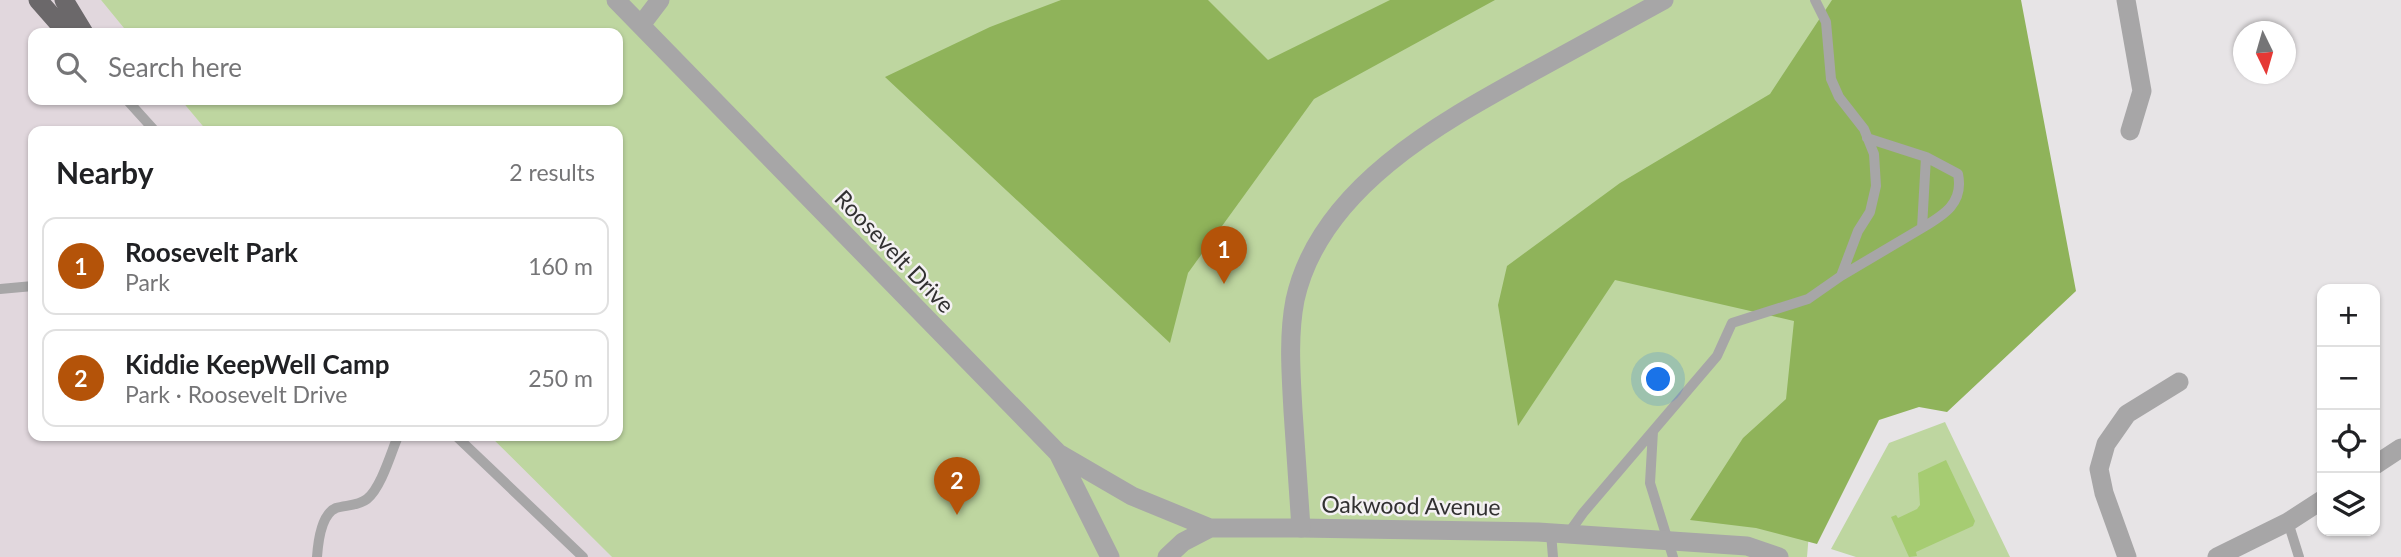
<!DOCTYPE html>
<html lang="en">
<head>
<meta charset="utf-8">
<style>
	body { margin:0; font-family:Lato,sans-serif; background:#f2f2f2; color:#202124 }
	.controls { position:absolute; right:21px; bottom:21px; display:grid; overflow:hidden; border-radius:14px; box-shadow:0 2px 5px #0004 }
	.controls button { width:63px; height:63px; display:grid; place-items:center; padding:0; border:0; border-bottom:2px solid #e0e0e0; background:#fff; color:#202124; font:35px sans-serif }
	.compass { position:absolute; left:2233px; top:21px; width:63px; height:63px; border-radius:50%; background:#fff; box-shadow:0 2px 5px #0004; rotate:175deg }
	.you { position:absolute; left:1659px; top:380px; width:24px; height:24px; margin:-18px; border:5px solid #fff; border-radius:50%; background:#1a73e8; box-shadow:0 0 0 10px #1a73e833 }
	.badge { display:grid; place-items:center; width:46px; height:46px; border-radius:50%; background:#b45309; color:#fff; font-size:23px; font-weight:700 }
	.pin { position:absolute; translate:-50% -58px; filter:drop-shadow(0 2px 4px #0008) }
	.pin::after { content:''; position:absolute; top:37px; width:24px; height:21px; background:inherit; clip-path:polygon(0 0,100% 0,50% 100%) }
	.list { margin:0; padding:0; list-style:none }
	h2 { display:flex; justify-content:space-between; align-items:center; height:91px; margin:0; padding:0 28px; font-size:30px }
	h2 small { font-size:23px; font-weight:400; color:#757577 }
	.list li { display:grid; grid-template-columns:46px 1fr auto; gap:21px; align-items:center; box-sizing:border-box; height:98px; margin:0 14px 14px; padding:0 14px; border:2px solid #e0e0e0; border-radius:14px }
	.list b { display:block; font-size:26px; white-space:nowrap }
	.list p { margin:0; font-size:23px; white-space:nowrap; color:#757577 }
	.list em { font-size:23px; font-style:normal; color:#757577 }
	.icon { flex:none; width:38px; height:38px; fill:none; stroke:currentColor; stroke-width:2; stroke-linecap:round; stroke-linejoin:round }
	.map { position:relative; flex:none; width:2401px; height:557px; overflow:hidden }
	.search { position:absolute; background:#fff; box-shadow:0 2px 5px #0004; left:28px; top:28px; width:595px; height:77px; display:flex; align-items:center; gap:18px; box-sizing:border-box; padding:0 24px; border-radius:14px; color:#757577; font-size:26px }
	.panel { position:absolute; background:#fff; box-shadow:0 2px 5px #0004; left:28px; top:126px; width:595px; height:315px; border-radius:14px }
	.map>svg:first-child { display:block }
</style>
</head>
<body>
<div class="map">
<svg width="2401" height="557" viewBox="0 0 2401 557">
	<rect width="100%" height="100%" fill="#e7e4e6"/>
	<!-- built -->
	<path fill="#e1d7dd" d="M0,0h101l27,33h-95v67h148l26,31h-174v305h457l122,121h-612z"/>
	<!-- green -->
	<path fill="#bed6a0" d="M101,0h1752l-46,557h-1195l-122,-121h128v-305h-411l-26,-31h437v-67h-490z
		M1945,422l65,135h-154l-25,-8 58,-106z"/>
	<!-- forest -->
	<path fill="#8fb35a" d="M1061,0h147l60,60 122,-60h105l-181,99 -126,174 -18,70 -285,-266 105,-50z
		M1832,0h189l55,291 -129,121 -28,-5 -40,13 -62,124 -61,-16 -66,-8 53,-82 43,-39 8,-78 -179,-41 -97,146 -20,-121 9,-39 113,-83 150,-89z"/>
	<!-- water -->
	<path fill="#a6cc72" d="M1946,460l29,61 -2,5 -57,26 1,4 -8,1 -18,-40 5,-2 2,3 19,-9 3,-4 -2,-32z"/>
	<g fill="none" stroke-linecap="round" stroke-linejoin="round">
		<!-- service -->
		<path stroke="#a7a6a7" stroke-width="10" d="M127,100l28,31
			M1867,138l59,19 32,17c6,29 -14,41 -36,54
			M1841,276l81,-48 4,-71
			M0,289l33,-3
			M1653,431l-3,52 23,74
			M456,436l127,121
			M2288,522l11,35
			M1551,533l2,24
			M1568,534l15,-21 134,-157 15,-33 76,-24 33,-23 17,-45 12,-19 6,-26 -2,-32 -10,-25 -25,-32 -8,-18 -5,-57 -11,-22
			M317,557c1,-14 4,-43 19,-49 10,-3 22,-2 31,-9 14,-11 24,-46 31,-63"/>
		<!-- minor -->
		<path stroke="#a7a6a7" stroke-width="19" d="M2126,0l16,91 -12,40
			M2375,465l26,-17
			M1301,528l237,4 209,14 32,11
			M2127,557l-23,-64 -5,-24 7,-25 21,-30 52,-32
			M2217,557l71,-35 34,-22"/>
		<!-- tertiary -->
		<path stroke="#a7a6a7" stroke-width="19" d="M616,0l442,453 52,104
			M641,25l19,-25
			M1058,453l74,43 78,32h91c-3,-39 -5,-78 -8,-117 -2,-37 -5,-75 2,-111 25,-114 150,-180 243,-231 42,-23 84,-46 126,-69
			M1167,557l16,-15 27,-14"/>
		<!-- trunk -->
		<path stroke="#6b686a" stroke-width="19" d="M38,0l29,33
			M64,0l20,33"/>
	</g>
	<g text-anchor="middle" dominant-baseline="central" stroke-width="5" stroke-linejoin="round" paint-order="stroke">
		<!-- street labels -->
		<g font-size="23" fill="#313031" stroke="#f4f1f3">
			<text transform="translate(895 251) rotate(46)">Roosevelt Drive</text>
			<text transform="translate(1411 505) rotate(1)">Oakwood Avenue</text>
		</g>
	</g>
</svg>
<div class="controls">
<button>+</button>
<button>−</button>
<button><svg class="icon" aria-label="locate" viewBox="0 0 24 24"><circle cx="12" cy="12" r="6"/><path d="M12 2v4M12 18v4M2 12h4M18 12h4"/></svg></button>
<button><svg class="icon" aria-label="layers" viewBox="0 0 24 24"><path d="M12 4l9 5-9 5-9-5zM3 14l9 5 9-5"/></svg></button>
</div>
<svg class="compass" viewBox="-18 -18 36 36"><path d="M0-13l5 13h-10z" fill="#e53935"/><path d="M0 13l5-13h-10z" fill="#757577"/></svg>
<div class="you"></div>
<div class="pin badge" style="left:1224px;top:284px">1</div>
<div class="pin badge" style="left:957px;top:515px">2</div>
<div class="search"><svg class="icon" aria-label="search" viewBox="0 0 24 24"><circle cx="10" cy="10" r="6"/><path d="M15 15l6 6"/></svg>Search here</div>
<section class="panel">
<h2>Nearby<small>2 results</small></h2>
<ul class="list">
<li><span class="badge">1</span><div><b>Roosevelt Park</b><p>Park</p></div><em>160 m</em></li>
<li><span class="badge">2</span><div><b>Kiddie KeepWell Camp</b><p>Park · Roosevelt Drive</p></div><em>250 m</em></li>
</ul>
</section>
</div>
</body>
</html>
